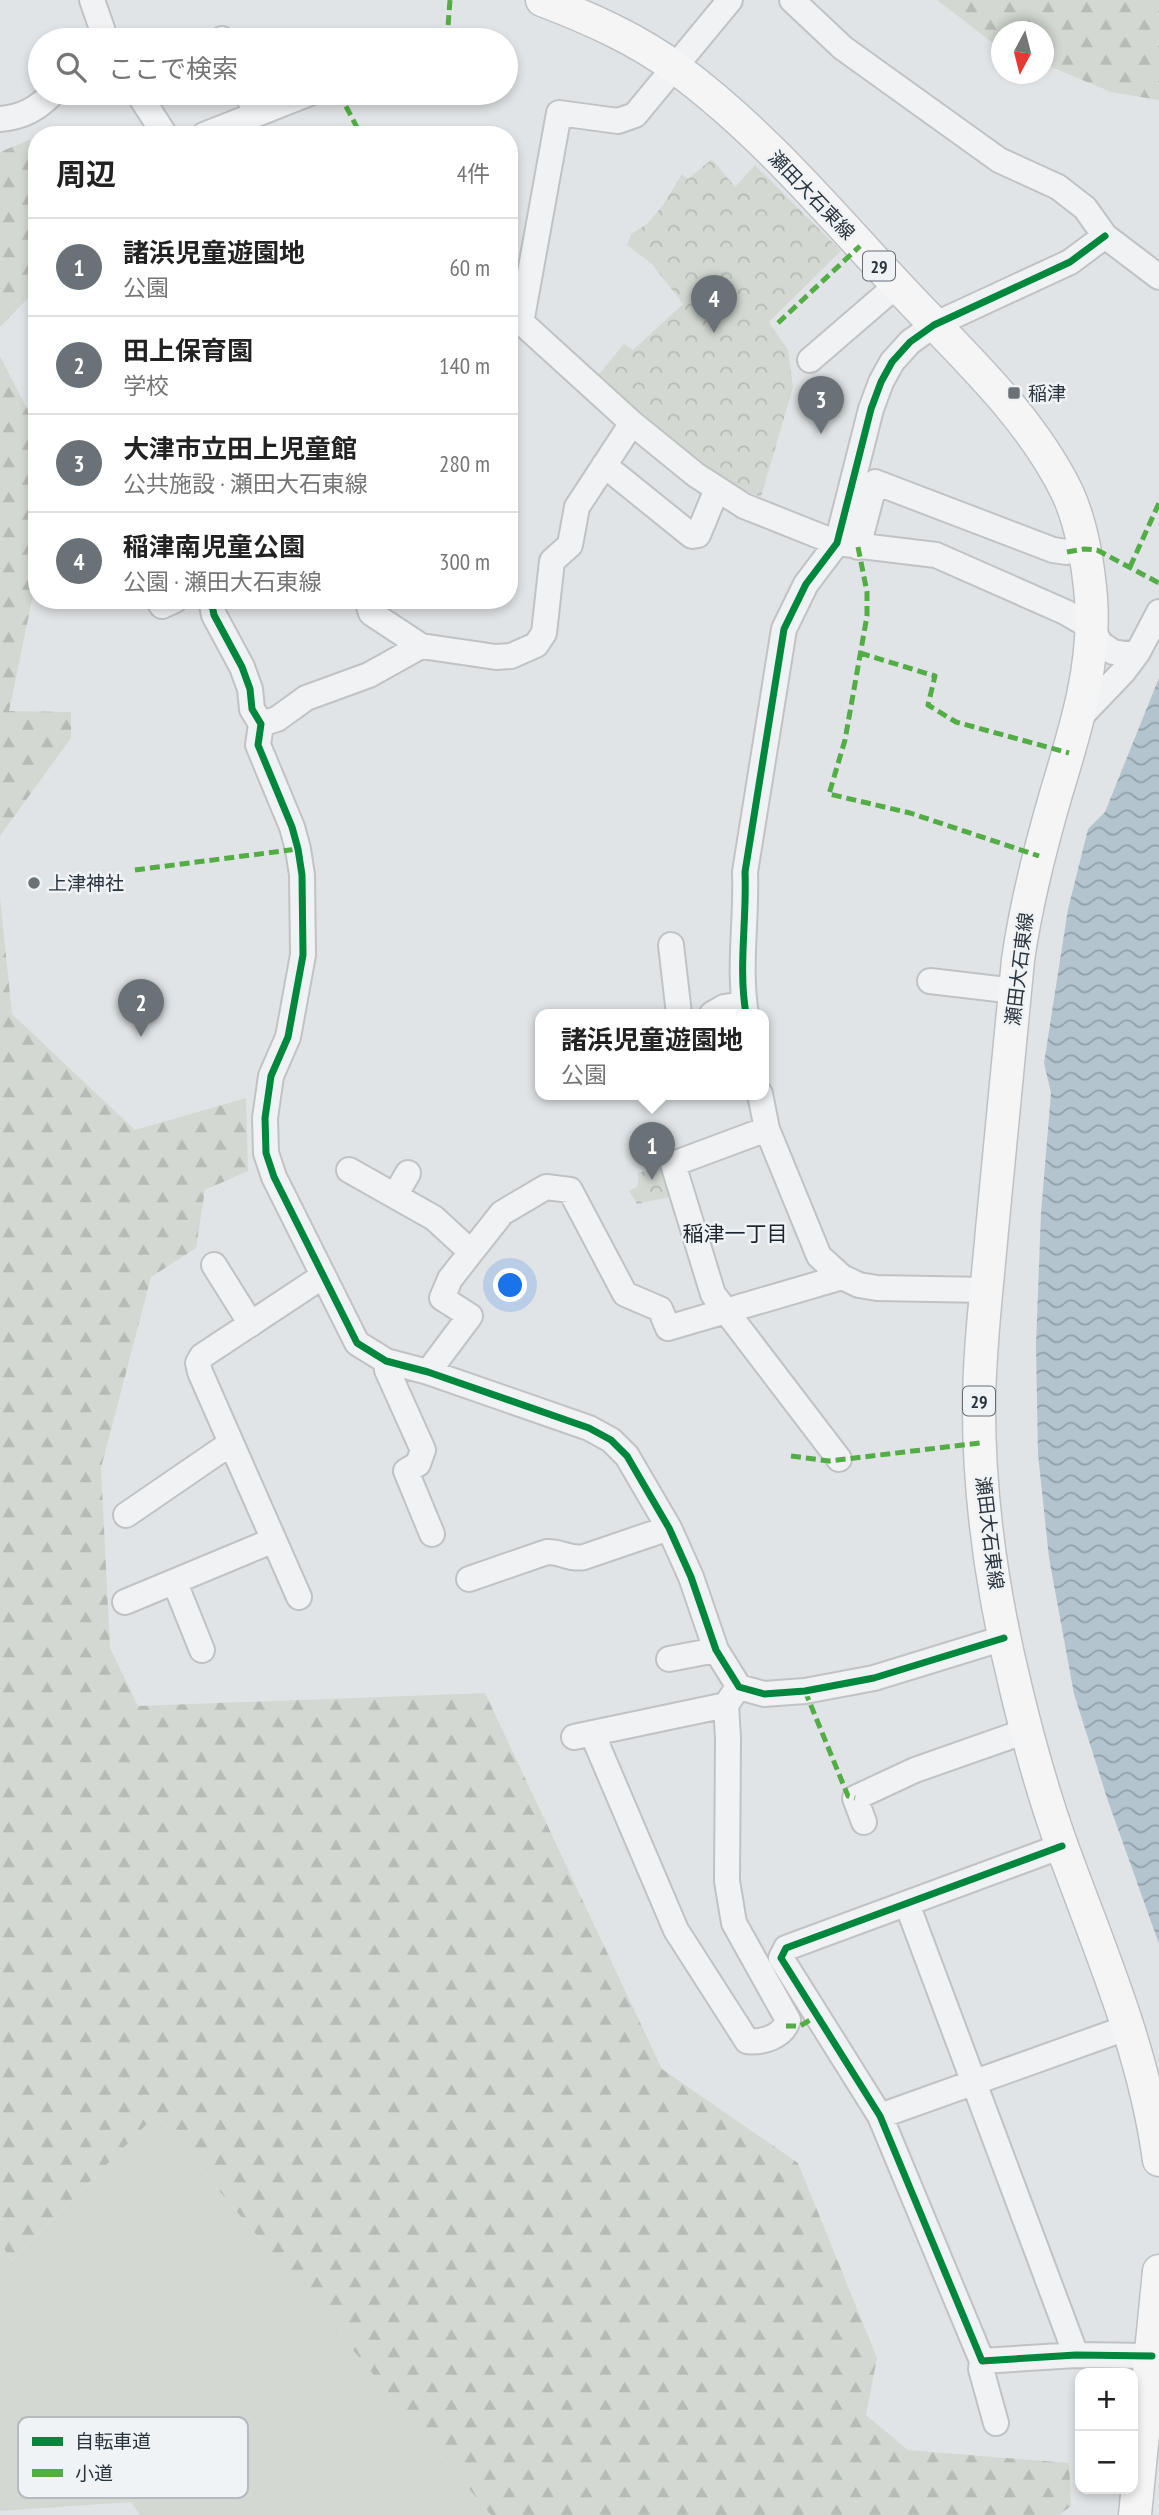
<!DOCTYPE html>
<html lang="ja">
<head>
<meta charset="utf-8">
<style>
	body { margin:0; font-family:"PT Sans Narrow","Noto Sans JP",sans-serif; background:#f2f2f2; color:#222 }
	.controls { position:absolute; right:21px; bottom:21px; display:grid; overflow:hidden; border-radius:14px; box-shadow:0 4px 10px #0003 }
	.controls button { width:63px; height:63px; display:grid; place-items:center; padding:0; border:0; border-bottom:2px solid #e0e0e0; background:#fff; color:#222; font:35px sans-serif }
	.compass { position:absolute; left:991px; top:21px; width:63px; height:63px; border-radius:50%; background:#fff; box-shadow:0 4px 10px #0003; rotate:187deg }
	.you { position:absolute; left:511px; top:1286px; width:24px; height:24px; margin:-18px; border:5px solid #fff; border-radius:50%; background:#1a73e8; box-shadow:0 0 0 10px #1a73e833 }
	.badge { display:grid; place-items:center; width:46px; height:46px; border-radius:50%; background:#6a7278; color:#fff; font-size:23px; font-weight:700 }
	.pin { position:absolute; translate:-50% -58px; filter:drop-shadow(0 2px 4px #0008) }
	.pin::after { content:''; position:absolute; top:37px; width:24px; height:21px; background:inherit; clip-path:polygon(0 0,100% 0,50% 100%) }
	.popup { position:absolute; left:535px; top:1009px; width:234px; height:91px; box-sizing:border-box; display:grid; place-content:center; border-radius:14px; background:#fff; filter:drop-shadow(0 2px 5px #0005); font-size:23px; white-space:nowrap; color:#767676 }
	.popup b { font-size:26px; color:#222 }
	.popup::after { content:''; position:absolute; left:50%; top:100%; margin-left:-14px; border:14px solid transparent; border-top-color:#fff }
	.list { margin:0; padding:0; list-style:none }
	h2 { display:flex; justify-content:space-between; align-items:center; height:91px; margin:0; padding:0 28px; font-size:30px }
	h2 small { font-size:23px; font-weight:400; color:#767676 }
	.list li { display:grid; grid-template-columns:46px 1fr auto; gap:21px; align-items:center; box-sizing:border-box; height:98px; padding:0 28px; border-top:2px solid #e0e0e0 }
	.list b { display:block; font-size:26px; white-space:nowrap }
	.list p { margin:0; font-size:23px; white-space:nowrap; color:#767676 }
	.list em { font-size:23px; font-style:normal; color:#767676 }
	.icon { flex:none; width:38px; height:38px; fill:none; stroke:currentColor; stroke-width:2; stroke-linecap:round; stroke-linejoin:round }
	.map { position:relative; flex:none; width:1159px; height:2515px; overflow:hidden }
	.search { position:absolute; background:#fff; box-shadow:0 4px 10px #0003; left:28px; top:28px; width:490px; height:77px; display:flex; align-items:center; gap:18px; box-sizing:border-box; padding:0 24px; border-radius:38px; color:#767676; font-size:26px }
	.panel { position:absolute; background:#fff; box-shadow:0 4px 10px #0003; left:28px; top:126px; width:490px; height:483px; border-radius:28px }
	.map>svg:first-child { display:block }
</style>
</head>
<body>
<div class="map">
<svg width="1159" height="2515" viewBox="0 0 1159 2515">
	<defs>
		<pattern id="forest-firs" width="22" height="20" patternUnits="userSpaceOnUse" patternTransform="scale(1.75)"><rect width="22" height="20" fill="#d3d9d2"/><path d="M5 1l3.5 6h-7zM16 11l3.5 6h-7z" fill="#b5bbb5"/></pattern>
		<pattern id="park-crowns" width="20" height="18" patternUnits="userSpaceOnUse" patternTransform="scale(1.75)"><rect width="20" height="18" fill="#d3d9d2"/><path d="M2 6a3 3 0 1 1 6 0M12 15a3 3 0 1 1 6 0" fill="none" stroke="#b5bbb5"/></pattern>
		<pattern id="water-waves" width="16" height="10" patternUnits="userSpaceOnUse" patternTransform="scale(1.75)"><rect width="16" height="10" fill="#b3c4ce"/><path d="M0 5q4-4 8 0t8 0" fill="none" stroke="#92a0a8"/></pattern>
	</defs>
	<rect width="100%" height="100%" fill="#e1e4e6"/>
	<!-- grass -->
	<path fill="#d3d9d2" d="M156,2115l335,400h-351l-9,-13 -131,9v-270l11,20z"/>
	<!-- forest -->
	<path fill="url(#forest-firs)" d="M937,0h222v100l-48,-8 -67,-28v-32h-42l-1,15 -8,-4z
		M29,140l8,4v145l-37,38v-175z
		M0,356l33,64 4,2v154l-28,135 62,1v26l-71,98z
		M0,897l12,117 123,116 111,-32 2,73 -43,19 -9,58 -45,29 -50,191 9,180 28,58 347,-13 177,376 136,94 79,195 -11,57 42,35 161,13 2,43 -12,9h-568l-335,-400 -145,146 -11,-20z"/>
	<!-- park -->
	<path fill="url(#park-crowns)" d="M712,159l23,28 20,-22 86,86 -72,71 19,28 5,37 -32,110 -29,-12 -137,-106 29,-35 9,6 50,-46 -31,-40 -25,-19 4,-11 16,-10 16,-19 19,-31 6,5z
		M662,1167l8,30 -33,7 -8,-13 9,-5v-13z"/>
	<!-- water -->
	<path fill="url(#water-waves)" d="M1159,678v1266l-51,-143 -34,-107 -25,-136 -11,-104 -2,-109 5,-132 10,-120 -7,-30 24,-154 20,-80 17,-17z"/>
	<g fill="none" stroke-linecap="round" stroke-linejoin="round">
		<defs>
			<path id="minor" d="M92,0l14,40
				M792,0l51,48 156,112 59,27 27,21 20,28 54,41
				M222,39v1
				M138,93l27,42
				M247,93l9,21
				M0,119c23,-2 37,-10 53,-26
				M204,135l106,-42
				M509,311l123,112 64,52 48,31 93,37 99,12 129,57 26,15 10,17 12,8 12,2 13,-2
				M521,323l38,-210 59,8 17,-6 95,-115
				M810,360l87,-75
				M604,465l88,71 6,-1 19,-46
				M858,547l17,-65 178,68 14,2
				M158,600l4,6 13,-6
				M211,600l3,15 28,52 8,22 2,20 9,15 -3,21 34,82 6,22 4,26 1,80 -15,82 -17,39 -6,42 1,35 8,24 83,166 29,18 42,11 161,56 22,12 16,16 42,72 22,49 25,73 23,37 25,7 41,-3 69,-13 130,-40
				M367,600l4,13 50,33
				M1080,717l43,-45 15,-20 21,-40
				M261,724l16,-5 29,-21 63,-23 52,-29 75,11 15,-1 25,-11 8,-12 8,-72 18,-16 7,-38 55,-84
				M671,945l8,69
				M930,981l85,10
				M712,1014l12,-7 20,-3
				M746,1014c-8,-47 1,-94 -1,-142l39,-243 22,-45 31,-41 34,-134 10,-27 11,-20 18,-20 24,-17 136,-63 35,-26
				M760,1094l7,35 52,127 23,21 17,8 18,3 109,2
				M767,1129l-94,35 40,130 126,165
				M349,1170l85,48 37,34
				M395,1196l13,-23
				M214,1265l37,59
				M386,1361l1,9 36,80 -5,14 -12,7 26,63
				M428,1372l42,-56 -28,-18 8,-19 52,-66 44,-26 24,3 55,104 35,15 8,19 174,-51
				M126,1515l105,-72
				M469,1579l78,-27c13,-1 23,8 37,5l85,-29
				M175,1583l27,67
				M299,1597l-99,-225 -2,-9 4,-7 121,-80
				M125,1602l149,-62
				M669,1659l47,-9
				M592,1733l84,197 71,111c15,2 36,-4 41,-21l-54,-97 -7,-42 1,-143 -2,-33
				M574,1737l152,-32 8,-12
				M864,1822l-9,-24 60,-28 111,-39
				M1062,1846l-276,102 -5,10 99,158 102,245 94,-6 76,1
				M907,1904l169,451
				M880,2116l249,-89
				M982,2361l-1,8 15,54"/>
			<path id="major" d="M542,0c47,18 95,39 135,69 83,61 151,142 221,217 59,64 130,126 169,206 15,32 21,71 24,106 5,68 -16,133 -35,196 -16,55 -30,110 -38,166 -9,90 -17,180 -26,270 -5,59 -13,119 -13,178 0,92 15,192 37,281 13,54 28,108 47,160 38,104 81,201 96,311
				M1135,2515l24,-244"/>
		</defs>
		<!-- minor casing -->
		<use href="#minor" stroke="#c0c2c4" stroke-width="28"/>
		<!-- major casing -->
		<use href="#major" stroke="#bec1c3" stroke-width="35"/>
		<!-- minor -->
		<use href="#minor" stroke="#f0f2f3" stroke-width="24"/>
		<!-- major -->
		<use href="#major" stroke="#f5f5f6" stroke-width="32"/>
		<!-- quiet -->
		<path stroke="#53ac46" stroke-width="5" stroke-dasharray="10 5" stroke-linecap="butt" d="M447,40l3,-40
			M339,93l22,42
			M778,323l82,-77
			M858,547l9,45v24l-22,124 -16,54 81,19 129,43
			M1067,552l17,-3 13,1 62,33
			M1130,567l29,-64
			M860,653l75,23 -7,29 28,17 113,31
			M135,870l163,-21
			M791,1456l38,5 151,-18
			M805,1691l43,105 7,2
			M786,2026h14l17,-10"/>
		<defs>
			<path id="cycleway" d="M211,600l3,15 28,52 8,22 2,20 9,15 -3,21 34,82 6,22 4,26 1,80 -15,82 -17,39 -6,42 1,35 8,24 83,166 29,18 42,11 161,56 22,12 16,16 42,72 22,49 25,73 23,37 25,7 41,-3 69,-13 130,-40
				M746,1014c-8,-47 1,-94 -1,-142l39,-243 22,-45 31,-41 34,-134 10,-27 11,-20 18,-20 24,-17 136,-63 35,-26
				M1062,1846l-276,102 -5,10 99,158 102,245 94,-6 76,1"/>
		</defs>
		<!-- cycleway casing -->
		<use href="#cycleway" stroke="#eff3f5" stroke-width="11"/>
		<!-- cycleway -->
		<use href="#cycleway" stroke="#00873e" stroke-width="7"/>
	</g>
	<!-- markers -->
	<g fill="#6a7278" stroke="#eff3f5" stroke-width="2.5">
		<rect x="1007" y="386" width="14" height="14" rx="3.5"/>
		<circle cx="34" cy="883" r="7"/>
	</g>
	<g text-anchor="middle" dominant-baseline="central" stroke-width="5" stroke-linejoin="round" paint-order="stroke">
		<!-- shield labels -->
		<g fill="#eff3f5" stroke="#656d74" stroke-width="2">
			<rect x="863" y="251.5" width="32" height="29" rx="5"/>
			<rect x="963" y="1386.5" width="32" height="29" rx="5"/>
		</g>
		<g font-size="18" font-weight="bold" fill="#2a343d">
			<text x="879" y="266">29</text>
			<text x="979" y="1401">29</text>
		</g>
		<!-- street labels -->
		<g font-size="19" fill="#2a343d" stroke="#eff3f5">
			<text transform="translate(812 195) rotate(46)">瀬田大石東線</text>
			<text transform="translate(1019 969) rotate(-83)">瀬田大石東線</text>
			<text transform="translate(990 1533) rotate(83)">瀬田大石東線</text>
		</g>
		<!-- poi labels -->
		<g font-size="19" fill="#2a343d" stroke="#eff3f5" text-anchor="start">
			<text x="1028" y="393">稲津</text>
			<text x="48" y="883">上津神社</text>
		</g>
		<!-- neighbourhood labels -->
		<g font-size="21" fill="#1d252e" stroke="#eff3f5">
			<text x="735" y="1233">稲津一丁目</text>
		</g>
	</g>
	<!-- legend -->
	<rect x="18" y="2417" width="230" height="81" rx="10" fill="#eff3f5" stroke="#b4babe" stroke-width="2"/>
	<rect x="32" y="2437" width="31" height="9" fill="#00873e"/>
	<rect x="32" y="2469" width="31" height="8" fill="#53ac46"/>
	<g font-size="19" fill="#2a343d">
		<text x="75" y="2448">自転車道</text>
		<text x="75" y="2480">小道</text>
	</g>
</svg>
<div class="controls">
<button>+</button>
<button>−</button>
</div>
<svg class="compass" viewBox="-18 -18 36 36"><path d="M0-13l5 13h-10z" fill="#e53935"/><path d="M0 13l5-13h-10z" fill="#767676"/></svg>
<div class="you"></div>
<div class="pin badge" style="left:652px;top:1180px">1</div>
<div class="popup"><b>諸浜児童遊園地</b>公園</div>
<div class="pin badge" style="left:141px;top:1037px">2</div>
<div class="pin badge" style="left:821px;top:434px">3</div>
<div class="pin badge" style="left:714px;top:333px">4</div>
<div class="search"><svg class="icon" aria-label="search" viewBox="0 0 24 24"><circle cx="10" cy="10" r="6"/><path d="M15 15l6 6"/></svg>ここで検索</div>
<section class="panel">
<h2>周辺<small>4件</small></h2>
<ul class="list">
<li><span class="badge">1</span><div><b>諸浜児童遊園地</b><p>公園</p></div><em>60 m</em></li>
<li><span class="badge">2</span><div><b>田上保育園</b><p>学校</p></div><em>140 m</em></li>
<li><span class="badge">3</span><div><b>大津市立田上児童館</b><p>公共施設 · 瀬田大石東線</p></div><em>280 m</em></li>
<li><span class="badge">4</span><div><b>稲津南児童公園</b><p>公園 · 瀬田大石東線</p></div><em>300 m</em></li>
</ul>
</section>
</div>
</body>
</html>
